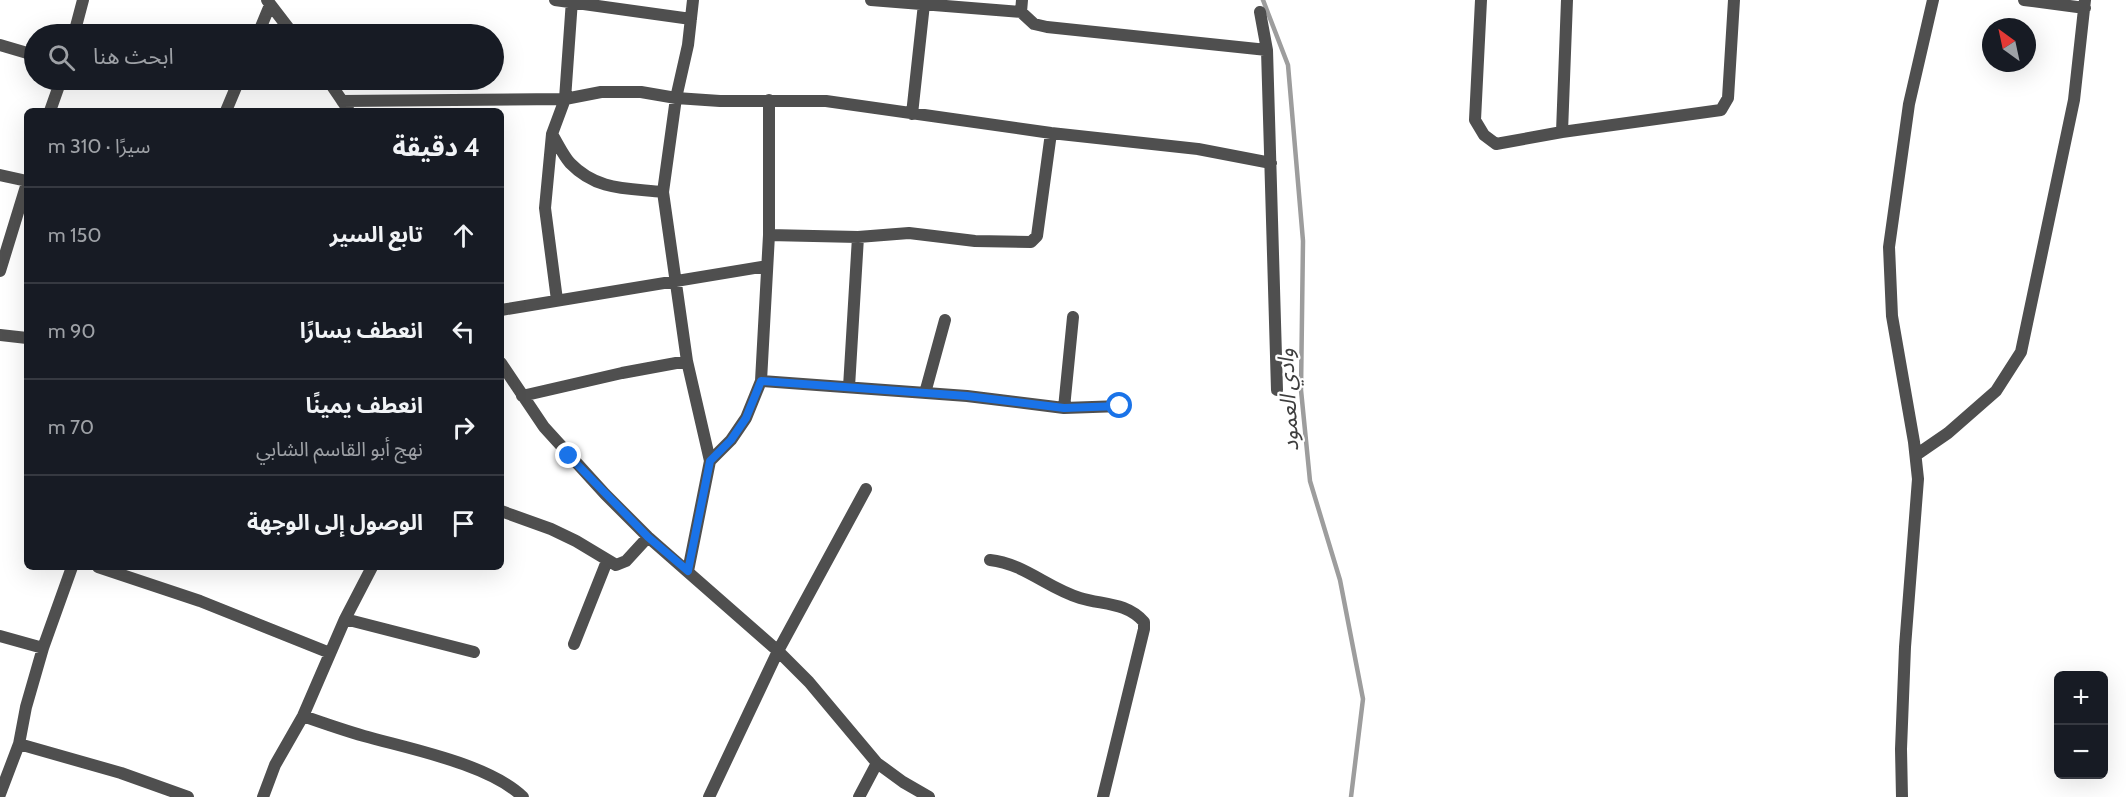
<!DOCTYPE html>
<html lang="ar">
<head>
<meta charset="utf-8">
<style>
	body { margin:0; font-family:Cabin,"Noto Sans Arabic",sans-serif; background:#242831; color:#f1f3f6; direction:rtl }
	.controls { position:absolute; right:18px; bottom:18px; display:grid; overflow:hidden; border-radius:9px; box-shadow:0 6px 24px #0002 }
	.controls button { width:54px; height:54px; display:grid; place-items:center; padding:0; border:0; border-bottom:2px solid #363941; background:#171b24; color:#f1f3f6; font:30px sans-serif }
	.compass { position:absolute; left:1982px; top:18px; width:54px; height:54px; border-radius:50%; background:#171b24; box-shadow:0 6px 24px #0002; rotate:327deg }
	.stop { position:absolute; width:18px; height:18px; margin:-14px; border:4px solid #1a73e8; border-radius:50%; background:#fff }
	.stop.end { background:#1a73e8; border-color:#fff; box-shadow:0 2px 6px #0008 }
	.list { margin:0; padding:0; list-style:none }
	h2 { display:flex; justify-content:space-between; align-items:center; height:78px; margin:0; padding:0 24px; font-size:26px }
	h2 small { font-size:20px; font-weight:400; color:#9ea1a6 }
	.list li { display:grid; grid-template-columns:39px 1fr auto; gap:18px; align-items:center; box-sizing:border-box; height:96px; padding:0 24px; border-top:2px solid #363941 }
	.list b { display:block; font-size:22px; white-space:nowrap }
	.list p { margin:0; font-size:20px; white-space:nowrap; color:#9ea1a6 }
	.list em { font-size:20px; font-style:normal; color:#9ea1a6 }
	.icon { flex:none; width:33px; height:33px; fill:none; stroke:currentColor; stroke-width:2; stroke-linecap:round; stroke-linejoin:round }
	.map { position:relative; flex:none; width:2126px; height:797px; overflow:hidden; direction:ltr }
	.search { position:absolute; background:#171b24; box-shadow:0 6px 24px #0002; left:24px; top:24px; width:480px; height:66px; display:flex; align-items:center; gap:15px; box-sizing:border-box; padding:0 21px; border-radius:33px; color:#9ea1a6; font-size:22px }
	.panel { position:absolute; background:#171b24; box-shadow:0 6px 24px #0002; left:24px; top:108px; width:480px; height:462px; border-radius:9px; direction:rtl }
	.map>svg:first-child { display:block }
</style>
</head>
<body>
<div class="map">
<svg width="2126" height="797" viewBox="0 0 2126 797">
	<rect width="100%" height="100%" fill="#fff"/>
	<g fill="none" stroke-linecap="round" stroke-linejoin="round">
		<!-- stream -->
		<path stroke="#9d9d9d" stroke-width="4.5" d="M1263,0l25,65 15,176 -2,149 9,91 30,99 23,119 -12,98"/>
		<!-- minor -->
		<path stroke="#4f4f4f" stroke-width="12" d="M267,0l26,34
			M555,0l136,19
			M871,0l150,12 13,12 13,3 220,23
			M1481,0l-6,120 9,15 12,9 66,-12 159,-22 7,-12 6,-98
			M2024,0l61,8
			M1021,12l1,-12
			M1260,12l7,38 10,340
			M74,34l9,-34
			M258,34l12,-29
			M0,45l34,10
			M328,80l21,31
			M342,101l223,-2 36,-7h40l35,6 44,3h106l225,32 147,16 73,14
			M50,111l11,-31
			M226,111l13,-31
			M912,114l12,-110
			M1562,132l5,-132
			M552,134c6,10 11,21 18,29 27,28 57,25 93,29
			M0,175l27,6
			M769,235l89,2 51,-4 66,8 56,1 6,-6 14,-103
			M0,271l27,-88
			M557,300l-12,-92 7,-74 13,-35 7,-99
			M501,310l266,-44
			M0,335l27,3
			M501,363l43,64 61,67 43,43 130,114 31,31 68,81 26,19 26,15
			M761,381l206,15 97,12 57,-2
			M849,387l9,-150
			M925,393l20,-73
			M522,396l100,-23 65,-12
			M1064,408l9,-91
			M1916,455l32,-22 48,-42 25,-39 53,-252 11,-100
			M710,461l21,-21 15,-22 15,-37 8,-146v-135
			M501,511l50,18 25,12 40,24 10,-4 22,-24
			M990,560c35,4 57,28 90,38 23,7 46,4 64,24v7l-41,168
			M98,567l102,34 130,52
			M688,571l22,-110 -23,-100 -24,-169 13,-94 12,-53 5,-45
			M345,619l129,33
			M0,636l43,12
			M574,644l33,-83
			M303,716c20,7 40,14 61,20 46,13 125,28 159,61
			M19,744l102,29 67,24
			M0,794l19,-50 7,-37 17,-59 29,-81
			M263,797l12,-32 28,-49 42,-97 27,-52
			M709,797l69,-146 88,-162
			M859,797l18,-34
			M1902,797l-1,-48 4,-102 13,-168 -4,-37 -22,-126 -3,-69 20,-143 24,-104"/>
	</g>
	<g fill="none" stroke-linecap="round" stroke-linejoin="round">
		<!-- route -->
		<path stroke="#1a73e8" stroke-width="8" d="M569,456l79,81 40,34 22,-110 21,-21 15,-22 15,-37 206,15 97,12 56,-2"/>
	</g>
	<g text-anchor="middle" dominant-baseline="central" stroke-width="4.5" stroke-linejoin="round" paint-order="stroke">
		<!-- water labels -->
		<g font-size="22" font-style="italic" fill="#3e3e3e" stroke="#fff">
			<text transform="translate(1288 400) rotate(-93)">وادي العمود</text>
		</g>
	</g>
</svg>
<div class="controls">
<button>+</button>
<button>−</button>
</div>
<svg class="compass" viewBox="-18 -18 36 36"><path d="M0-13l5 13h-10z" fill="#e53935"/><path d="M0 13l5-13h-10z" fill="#9ea1a6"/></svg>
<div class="stop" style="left:1120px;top:406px"></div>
<div class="stop end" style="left:569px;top:456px"></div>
<div class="search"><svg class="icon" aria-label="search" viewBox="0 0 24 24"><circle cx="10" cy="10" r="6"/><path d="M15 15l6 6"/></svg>ابحث هنا</div>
<section class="panel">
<h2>4 دقيقة<small>سيرًا · 310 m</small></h2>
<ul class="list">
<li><svg class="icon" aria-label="ahead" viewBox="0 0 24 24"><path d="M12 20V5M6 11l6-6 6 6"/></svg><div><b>تابع السير</b></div><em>150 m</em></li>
<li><svg class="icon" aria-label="left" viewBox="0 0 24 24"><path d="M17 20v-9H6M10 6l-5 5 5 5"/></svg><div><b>انعطف يسارًا</b></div><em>90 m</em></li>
<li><svg class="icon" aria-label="right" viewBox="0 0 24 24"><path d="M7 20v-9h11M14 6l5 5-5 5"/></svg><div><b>انعطف يمينًا</b><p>نهج أبو القاسم الشابي</p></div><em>70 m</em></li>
<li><svg class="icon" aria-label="arrive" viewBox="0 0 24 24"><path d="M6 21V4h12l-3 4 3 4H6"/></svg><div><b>الوصول إلى الوجهة</b></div></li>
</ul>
</section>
</div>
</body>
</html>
